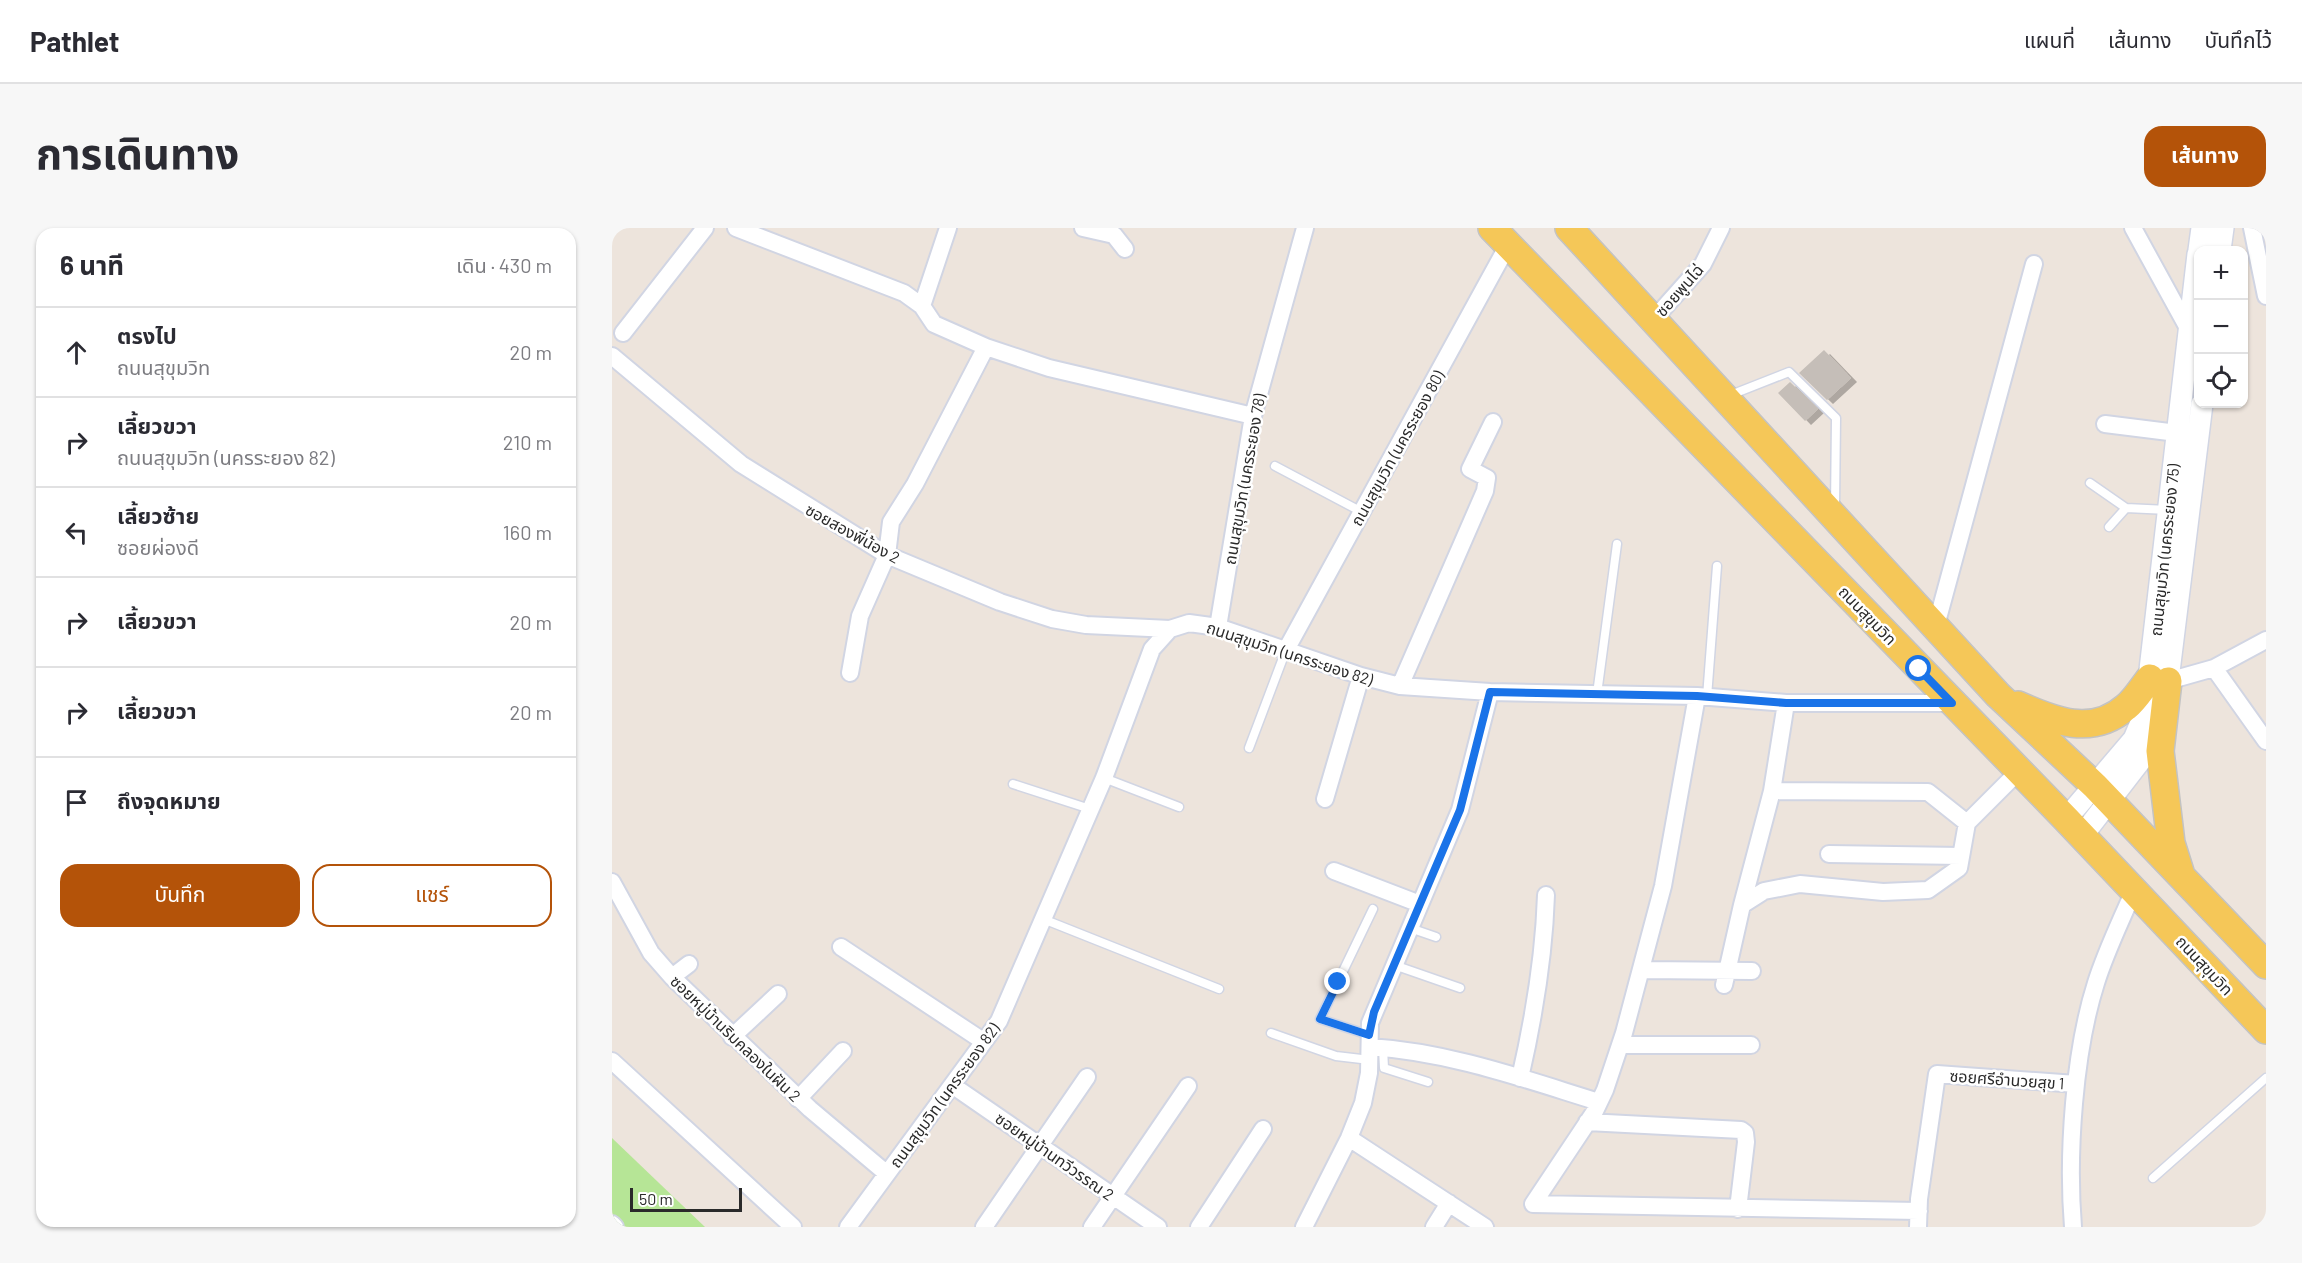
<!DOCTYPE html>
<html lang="th">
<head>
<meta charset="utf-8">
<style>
	body { margin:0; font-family:Barlow,"Noto Sans Thai",sans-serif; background:#f7f7f7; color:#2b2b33 }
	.controls { position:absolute; right:18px; top:18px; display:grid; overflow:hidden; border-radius:12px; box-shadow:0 2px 4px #0004 }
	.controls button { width:54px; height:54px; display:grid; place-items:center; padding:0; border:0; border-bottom:2px solid #e1e1e2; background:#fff; color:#2b2b33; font:30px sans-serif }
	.scale { position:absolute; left:18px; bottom:15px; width:112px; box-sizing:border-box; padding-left:6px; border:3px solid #2a2a2a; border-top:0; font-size:16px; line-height:21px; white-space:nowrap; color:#2a2a2a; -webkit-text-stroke:4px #fff; paint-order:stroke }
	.stop { position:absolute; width:18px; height:18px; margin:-14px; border:4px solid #1a73e8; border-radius:50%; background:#fff }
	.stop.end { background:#1a73e8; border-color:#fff; box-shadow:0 2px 6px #0008 }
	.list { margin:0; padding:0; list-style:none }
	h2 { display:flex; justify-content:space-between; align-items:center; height:78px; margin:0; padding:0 24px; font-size:26px }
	h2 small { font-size:20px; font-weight:400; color:#7c7c81 }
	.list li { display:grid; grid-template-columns:39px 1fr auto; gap:18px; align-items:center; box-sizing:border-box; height:90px; padding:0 24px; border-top:2px solid #e1e1e2 }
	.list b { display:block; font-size:22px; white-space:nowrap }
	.list p { margin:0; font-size:20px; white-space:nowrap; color:#7c7c81 }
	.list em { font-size:20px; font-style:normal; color:#7c7c81 }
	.actions { display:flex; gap:12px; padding:18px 24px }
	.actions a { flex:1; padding:14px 0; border:2px solid #b45309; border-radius:18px; text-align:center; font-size:21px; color:#b45309 }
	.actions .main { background:#b45309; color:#fff }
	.icon { flex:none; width:33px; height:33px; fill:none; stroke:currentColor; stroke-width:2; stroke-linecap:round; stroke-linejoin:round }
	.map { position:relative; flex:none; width:1654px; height:999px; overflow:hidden; border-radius:18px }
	header { display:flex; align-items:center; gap:36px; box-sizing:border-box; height:84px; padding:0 30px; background:#fff; border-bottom:2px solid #e1e1e2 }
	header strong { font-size:28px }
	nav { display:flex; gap:33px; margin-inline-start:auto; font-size:21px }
	.intro { display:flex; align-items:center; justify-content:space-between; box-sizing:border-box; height:144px; padding:0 36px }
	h1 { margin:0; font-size:42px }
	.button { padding:15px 27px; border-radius:18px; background:#b45309; color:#fff; font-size:21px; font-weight:700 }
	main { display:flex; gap:36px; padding:0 36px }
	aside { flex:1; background:#fff; border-radius:18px; box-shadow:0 2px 4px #0004 }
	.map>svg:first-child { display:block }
</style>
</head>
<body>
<header>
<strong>Pathlet</strong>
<nav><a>แผนที่</a><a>เส้นทาง</a><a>บันทึกไว้</a></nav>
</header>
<div class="intro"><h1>การเดินทาง</h1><a class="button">เส้นทาง</a></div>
<main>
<aside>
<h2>6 นาที<small>เดิน · 430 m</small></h2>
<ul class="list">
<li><svg class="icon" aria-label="ahead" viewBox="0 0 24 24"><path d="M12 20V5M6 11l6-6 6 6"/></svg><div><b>ตรงไป</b><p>ถนนสุขุมวิท</p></div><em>20 m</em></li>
<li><svg class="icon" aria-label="right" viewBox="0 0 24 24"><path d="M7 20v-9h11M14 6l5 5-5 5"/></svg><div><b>เลี้ยวขวา</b><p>ถนนสุขุมวิท (นครระยอง 82)</p></div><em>210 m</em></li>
<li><svg class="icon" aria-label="left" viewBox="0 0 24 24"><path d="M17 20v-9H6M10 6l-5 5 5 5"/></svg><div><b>เลี้ยวซ้าย</b><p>ซอยผ่องดี</p></div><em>160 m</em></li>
<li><svg class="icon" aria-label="right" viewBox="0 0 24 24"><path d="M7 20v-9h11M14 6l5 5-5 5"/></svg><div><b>เลี้ยวขวา</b></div><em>20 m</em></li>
<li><svg class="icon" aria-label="right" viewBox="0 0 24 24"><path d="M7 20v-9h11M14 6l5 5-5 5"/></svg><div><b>เลี้ยวขวา</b></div><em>20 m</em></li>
<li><svg class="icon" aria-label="arrive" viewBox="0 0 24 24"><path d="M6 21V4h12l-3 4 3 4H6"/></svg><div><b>ถึงจุดหมาย</b></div></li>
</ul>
<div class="actions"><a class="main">บันทึก</a><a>แชร์</a></div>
</aside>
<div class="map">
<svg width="1654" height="999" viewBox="0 0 1654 999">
	<defs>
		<filter id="shadow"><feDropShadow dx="6" dy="4" stdDeviation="0" flood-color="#0004"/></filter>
	</defs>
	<rect width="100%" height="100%" fill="#ede4dc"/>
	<!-- green -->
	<path fill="#b6e596" d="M0,910l93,89h-87l-6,-7z"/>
	<!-- building -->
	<path fill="#c5beb8" filter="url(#shadow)" d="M1212,122l27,28 -24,22 -28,-27z
		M1178,154l28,27 -13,12 -27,-28z"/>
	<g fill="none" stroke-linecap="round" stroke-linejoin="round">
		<defs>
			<path id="service" d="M1116,168l61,-24 47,46 -1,90
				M663,238l87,46
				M1478,255l36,25 42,2
				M1497,299l17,-19
				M985,466l20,-150
				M1095,469l10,-131
				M637,520l37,-98
				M492,550l75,29
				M401,556l77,25
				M431,691l176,70
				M798,700l26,9
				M782,737l66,23
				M659,805l65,23 34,4
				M757,807l-49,-16 53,-110
				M771,820l1,20 44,14
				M1541,950l113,-100"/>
			<path id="minor" d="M124,0l168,65 18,13 12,18 52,23 63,21 204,48
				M471,0l31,7 11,14
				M1521,0l56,102
				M1640,0l14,68
				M310,78l26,-78
				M1041,92l50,-56 18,-36
				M11,105l82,-105
				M0,128l129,108 146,91 113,47 52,17 34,6 84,4
				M1493,196l72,9
				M1324,398l98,-362
				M606,399l35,-211 52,-188
				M674,422l222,-405
				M1602,440l52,73
				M238,445l10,-57 27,-61 4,-33 24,-38 71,-137
				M1556,453l46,-13 52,-28
				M788,458l85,-195 2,-13 -17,-9 23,-47
				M1160,563l156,1 39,31
				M713,571l36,-123
				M1217,626l132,2
				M722,643l86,33
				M0,654l39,71 21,24 138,132 76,64
				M1130,677l30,-114 14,-88
				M229,719l142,94
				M1031,742l109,1
				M60,749l17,-13
				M1112,757l18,-80 22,-14 36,-7 83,8 45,-2 31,-22 8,-45 52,-52
				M120,809l46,-43
				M1009,817h130
				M758,819c80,5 154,32 229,55
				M0,833l181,166
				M908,850c14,-61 24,-120 26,-183
				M340,857l206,142
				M186,871l45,-48
				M975,894l154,8 4,3 1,9 -8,67
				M737,910l136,89
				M921,976l62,-93 10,-21 19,-57 39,-147 34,-190
				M921,976l386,7
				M0,996l3,3
				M236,999l151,-206 105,-243 48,-129 18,-20 19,-6 29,4 143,49 39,10 90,6 207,4 89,7h166
				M372,999l103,-150
				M480,999l96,-141
				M587,999l64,-98
				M692,999l45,-89 14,-35 6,-30 1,-50 90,-213 30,-118
				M822,999l15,-24
				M1306,999l1,-28 18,-125 139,10
				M1461,999c-6,-73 1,-175 23,-244 10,-32 25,-62 38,-93"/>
			<path id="tertiary" d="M1587,22l3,-22
				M1608,22l3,-22
				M1554,468l36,-292
				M1454,591l68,-80 11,-26 53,-459
				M1470,608l68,-88 9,-22"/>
			<path id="primary" d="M880,0l574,591 200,211
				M957,0l429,467 97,91 171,179
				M1556,453l-8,70 11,92 10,32
				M1406,477c36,16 74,32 108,2 9,-7 16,-19 24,-29"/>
		</defs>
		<!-- service casing -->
		<use href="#service" stroke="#d1d5e3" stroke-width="11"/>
		<!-- minor casing -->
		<use href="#minor" stroke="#d1d5e3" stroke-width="20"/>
		<!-- tertiary casing -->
		<use href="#tertiary" stroke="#d1d5e3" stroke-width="24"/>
		<!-- primary casing -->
		<use href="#primary" stroke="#c3c3c3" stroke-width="30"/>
		<!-- service -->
		<use href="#service" stroke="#fff" stroke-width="8"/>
		<!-- minor -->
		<use href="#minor" stroke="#fff" stroke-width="16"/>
		<!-- tertiary -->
		<use href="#tertiary" stroke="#fff" stroke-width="21"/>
		<!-- primary -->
		<use href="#primary" stroke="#f5c758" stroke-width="27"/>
	</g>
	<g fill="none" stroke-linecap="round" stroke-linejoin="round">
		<!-- route -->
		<path stroke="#1a73e8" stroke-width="8" d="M726,754l-18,37 49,16 5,-23 86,-202 30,-118 207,4 89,7h166l-33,-34"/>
	</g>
	<g text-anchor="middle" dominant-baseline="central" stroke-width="5" stroke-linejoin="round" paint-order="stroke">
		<!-- street labels -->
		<g font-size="16" fill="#2a2a2a" stroke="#fff">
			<text transform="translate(1067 62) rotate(-49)">ซอยพูนไฉ่</text>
			<text transform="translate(785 220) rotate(-61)">ถนนสุขุมวิท (นครระยอง 80)</text>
			<text transform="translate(632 251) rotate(-80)">ถนนสุขุมวิท (นครระยอง 78)</text>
			<text transform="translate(241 305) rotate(29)">ซอยสองพี่น้อง 2</text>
			<text transform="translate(1552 322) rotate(-84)">ถนนสุขุมวิท (นครระยอง 75)</text>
			<text transform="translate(1256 387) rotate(46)">ถนนสุขุมวิท</text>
			<text transform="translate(678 425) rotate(18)">ถนนสุขุมวิท (นครระยอง 82)</text>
			<text transform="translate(1593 737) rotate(47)">ถนนสุขุมวิท</text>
			<text transform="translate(124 810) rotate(44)">ซอยหมู่บ้านริมคลองในฝัน 2</text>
			<text transform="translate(1395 851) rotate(4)">ซอยศรีอำนวยสุข 1</text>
			<text transform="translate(332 867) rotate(-54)">ถนนสุขุมวิท (นครระยอง 82)</text>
			<text transform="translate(443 928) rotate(35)">ซอยหมู่บ้านทวีวรรณ 2</text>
		</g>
	</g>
</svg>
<div class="controls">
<button>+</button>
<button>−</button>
<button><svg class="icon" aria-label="locate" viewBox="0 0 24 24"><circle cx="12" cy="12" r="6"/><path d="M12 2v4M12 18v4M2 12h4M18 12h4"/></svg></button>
</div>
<div class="scale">50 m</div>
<div class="stop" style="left:1307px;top:441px"></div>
<div class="stop end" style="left:726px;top:754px"></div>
</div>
</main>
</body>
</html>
